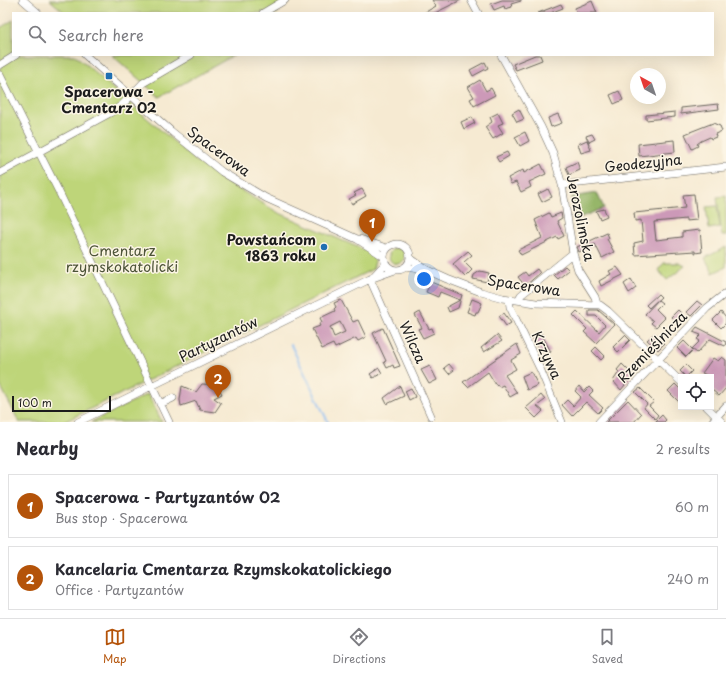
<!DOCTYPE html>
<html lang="en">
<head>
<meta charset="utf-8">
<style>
	body { margin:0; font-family:"Playpen Sans",sans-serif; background:#f2f2f3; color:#2b2b33 }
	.controls { position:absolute; right:12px; bottom:12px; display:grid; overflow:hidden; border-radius:0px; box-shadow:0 4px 16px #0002 }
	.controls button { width:36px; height:36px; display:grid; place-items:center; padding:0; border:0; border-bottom:1px solid #e1e1e2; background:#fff; color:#2b2b33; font:20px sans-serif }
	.compass { position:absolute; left:630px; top:68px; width:36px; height:36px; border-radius:50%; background:#fff; box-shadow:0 4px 16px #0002; rotate:320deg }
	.scale { position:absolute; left:12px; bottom:10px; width:99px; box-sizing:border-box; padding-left:4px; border:2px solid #1c1c1c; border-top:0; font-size:11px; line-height:14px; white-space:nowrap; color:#1c1c1c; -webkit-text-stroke:3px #fcf5e5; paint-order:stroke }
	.you { position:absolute; left:424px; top:279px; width:14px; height:14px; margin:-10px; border:3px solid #fff; border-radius:50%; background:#1a73e8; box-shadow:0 0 0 6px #1a73e833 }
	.badge { display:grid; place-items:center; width:26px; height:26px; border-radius:50%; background:#b45309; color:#fff; font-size:13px; font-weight:700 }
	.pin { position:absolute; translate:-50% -33px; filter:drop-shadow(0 1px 2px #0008) }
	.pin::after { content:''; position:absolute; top:21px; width:14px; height:12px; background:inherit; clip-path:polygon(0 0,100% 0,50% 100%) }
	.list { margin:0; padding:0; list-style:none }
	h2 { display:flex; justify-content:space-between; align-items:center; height:52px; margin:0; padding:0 16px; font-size:17px }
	h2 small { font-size:13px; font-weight:400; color:#7c7c81 }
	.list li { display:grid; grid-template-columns:26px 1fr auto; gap:12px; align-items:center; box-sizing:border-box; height:64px; margin:0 8px 8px; padding:0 8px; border:1px solid #e1e1e2; border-radius:0px }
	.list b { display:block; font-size:15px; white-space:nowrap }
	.list p { margin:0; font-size:13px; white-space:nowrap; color:#7c7c81 }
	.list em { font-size:13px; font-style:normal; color:#7c7c81 }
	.icon { flex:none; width:22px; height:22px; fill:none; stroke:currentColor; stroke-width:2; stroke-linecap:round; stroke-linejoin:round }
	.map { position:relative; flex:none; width:726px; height:422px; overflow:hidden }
	.search { position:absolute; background:#fff; box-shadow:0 4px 16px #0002; left:12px; right:12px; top:12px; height:44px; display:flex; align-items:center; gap:10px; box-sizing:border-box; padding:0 14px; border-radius:0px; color:#7c7c81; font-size:15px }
	.sheet { height:196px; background:#fff }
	nav { display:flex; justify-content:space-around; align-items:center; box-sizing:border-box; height:56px; border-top:1px solid #e1e1e2; background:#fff; font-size:11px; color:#7c7c81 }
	nav a { display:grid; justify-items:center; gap:2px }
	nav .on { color:#b45309 }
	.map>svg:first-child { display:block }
</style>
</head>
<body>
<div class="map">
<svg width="726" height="422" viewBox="0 0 726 422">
	<rect width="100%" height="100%" fill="#fcf5e5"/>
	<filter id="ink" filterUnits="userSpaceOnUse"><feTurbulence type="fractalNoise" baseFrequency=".025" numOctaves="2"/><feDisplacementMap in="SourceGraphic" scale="8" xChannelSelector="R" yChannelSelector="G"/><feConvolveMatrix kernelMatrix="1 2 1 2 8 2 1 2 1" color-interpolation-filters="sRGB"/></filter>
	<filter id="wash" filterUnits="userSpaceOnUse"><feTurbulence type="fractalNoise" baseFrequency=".012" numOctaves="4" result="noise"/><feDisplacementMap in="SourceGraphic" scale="16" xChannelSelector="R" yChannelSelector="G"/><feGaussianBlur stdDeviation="0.9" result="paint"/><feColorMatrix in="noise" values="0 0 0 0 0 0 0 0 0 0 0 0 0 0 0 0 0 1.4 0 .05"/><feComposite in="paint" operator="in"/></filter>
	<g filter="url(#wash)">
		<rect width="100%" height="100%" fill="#f6ead2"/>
		<!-- green -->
		<path fill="#bed579" stroke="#6d784a" d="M50,0h243l-16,10 1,3h-213z
			M13,20v35h62l121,106 26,18 55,33 94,41 4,8 -2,8 -309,153h-45l-19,-37v-357z
			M112,55h122l-75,42z
			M726,196v40h-4l-5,-39z
			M717,206l3,21 -11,2 -3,-22z
			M726,247v20l-13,6 -8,-15z
			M389 256a8 8 0 1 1 16 0a8 8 0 1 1-16 0Z
			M664,263h15l6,3 -18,14 -9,-10z
			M148,394l14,28h-71z"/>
		<!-- forest -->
		<path fill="#96b669" stroke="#596942" d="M597,193l7,15 -30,12 -2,-23z"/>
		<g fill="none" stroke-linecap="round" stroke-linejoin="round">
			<!-- stream -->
			<path stroke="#86bbf4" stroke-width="2" d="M291,345l37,77"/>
		</g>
		<g id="blocks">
			<!-- building -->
			<path fill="#cc99b8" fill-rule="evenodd" d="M432,0h29l-26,13h-11l12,-7z
				M502,0h19v1l-10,3 1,3 -7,2 -1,-3 -10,4 -3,-6z
				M592,1l5,12h-20l-2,-5z
				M561,4l2,4 -13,5h-12z
				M535,55h5l2,5 -26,10 -3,-6z
				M485,62l3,6 -15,8 -3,-6z
				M480,80l6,11 5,-3 4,7 -21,11 -4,-7 4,-2 -6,-10z
				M619,91l4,9 -9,4 -4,-9z
				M718,104l1,5 -38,5v-6z
				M519,109l5,10 -7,3 -5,-9z
				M675,112v5l-29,3v-5z
				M498,113l5,10 -5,2 5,8 -10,6 -8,-12 7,-5 -2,-5z
				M558,114l4,9 -11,4 -3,-9z
				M472,117l3,6 -11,6 -3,-7z
				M713,123l7,3 2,5 -7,3 1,3 -5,2 -1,-2 -9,4 -4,3 1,2 -6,3 -7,-15z
				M525,132l4,9 -9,5 -5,-9z
				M592,134l3,5 -6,3 -3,-6z
				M587,140l4,10 -10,3 -3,-9z
				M674,140l1,12 -36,4 -1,-12z
				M507,152l2,4 -10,6 -3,-5z
				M577,162l3,8 -11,5 -3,-8z
				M541,164l5,10 -17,8 2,5 -10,5 -5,-10 -5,2 -3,-6 15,-8 1,3z
				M362,189l4,7 -14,8 -3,-5 7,-4 -2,-2z
				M548,189l4,8 -10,5 -4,-8z
				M694,194l3,26 -11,1v-2l-32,3 2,18 26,-3v-5l18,-2 2,22 -7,1v-2l-60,4 -1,-12 9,-2 -2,-21 -6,1 -1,-8 51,-5 -2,-13z
				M604,209l3,7 -7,3 -4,-8z
				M549,213l2,4 10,-4 1,5 -5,3 7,15 -6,3 -1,-2 -36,18 -3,-5 24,-12 -7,-18z
				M607,233l2,5 -2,1 7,13 -12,6 -7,-14 -16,8 -2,-5z
				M468,251l4,4 -8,7 8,8 -7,7 -12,-13z
				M565,266l4,4 -11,9 -4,-4z
				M617,267l6,8 -22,11 -2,-5 12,-7 -2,-3z
				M537,269l3,4 -15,13 -7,-9 7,-5 3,4z
				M480,271l9,2 -2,9 -14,-3 1,-4z
				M631,279l5,9 -7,5 -5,-9z
				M431,282l31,13 -4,13 -9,4 -2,-5 13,-7 -20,-8 -2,5 -12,-5z
				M658,294l3,3 -12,11 -3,-3z
				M472,299l10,4 -4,9h-2l-1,3 -8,-3z
				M341,300l12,22 5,-2 8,17 -8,4 -2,-3 -21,10 -2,-4 -11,5 -10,-20 8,-3 -1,-2 3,-2 -2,-4 15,-7 -1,-2 2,-2 -2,-4zM340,322l5,10 -11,5 -4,-10z
				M658,300l4,3 -6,6 9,9 -9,9 -5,-4 2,-2 -8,-7z
				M697,301l5,4 -11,11 -5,-4z
				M589,310h9l16,14 -18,19 -12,-11 3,-3 -14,-14 4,-4 22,21 6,-7 -9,-9h-7z
				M678,310l5,5 -7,7 -5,-5z
				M420,312l9,17 3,-1 2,5 -11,5 -5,-9 4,-1 -7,-13z
				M721,312l5,6v5l-5,5 -8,-8z
				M504,313l7,10 -5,3 -7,-10z
				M697,327l29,15 -1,4 -15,-7 -13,14 -5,-4 8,-8 -3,-2 4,-4 -8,-3z
				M383,328l17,38 -6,2 -1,-3 -6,3 -3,-6 2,-1 -13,-28z
				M541,333l10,19 -9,4 -9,-18z
				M654,334l10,10 -6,6 -11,-10z
				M497,335l5,6 -18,11 -3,-4z
				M625,335l5,5 -12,12 -5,-5z
				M684,341l9,9 -7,7 -9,-9z
				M517,344l4,10 -10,6 5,9 -11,6 12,18 -7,4 -7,-12 -4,2 -2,-3 -1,1 -8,-13 -20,15 -5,-5z
				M596,347l9,9 -4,4 -9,-9z
				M722,357l4,3v28l-7,8 -8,-7v-12l-9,-4 11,-15 5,3z
				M449,364l5,6 -5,4 -5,-6z
				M622,364l11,11 -12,15 -8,-9 6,-9 -2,-2z
				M686,365l6,6 -6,6 -6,-6z
				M430,366l7,14 -8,4 -8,-14z
				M379,368l3,5 -9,5 -3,-4z
				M531,372l7,13 -11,5 -5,-14z
				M202,384l15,1 5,9 -8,4 7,5 -6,9 -15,-2 -4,-9 -15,5 -1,-6 2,-14 14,6z
				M675,384l6,6v14l-13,-13z
				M400,386l4,10 -17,8 -3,-6z
				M579,386l5,6 5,-5 4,4 -4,4 14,13 -5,5 -12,-11 -14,14 -10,-11 5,-5 6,6 8,-9 -6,-6z
				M411,388l4,9 -6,3 -4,-9z
				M640,388l14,14 -5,4 9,9 -3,4 -11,-11 3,-4 -12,-12z
				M541,395l4,5 -8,6 6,5 -7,7 -10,-10z
				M628,400l13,14 -7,8h-28z
				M662,415l4,5 -2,2h-9z"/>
		</g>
	</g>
	<g filter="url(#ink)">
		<use href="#blocks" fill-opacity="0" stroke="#68645c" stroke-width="1"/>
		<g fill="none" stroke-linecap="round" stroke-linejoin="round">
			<defs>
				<path id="minor" d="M23,0l15,13
					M471,0l7,13
					M263,13l22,-13
					M85,55l86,76 51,41 44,26 91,41 26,17
					M501,55l40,72 12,26 9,32 11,68 5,17 17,27 2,7
					M0,65l16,-10
					M0,75l59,117 110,230
					M0,173l110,-60 12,-8 21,-22 48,-28
					M562,185l164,-18
					M360,239l26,9
					M384 257a13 13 0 1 1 26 0a13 13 0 1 1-26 0Z
					M410,258l17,12 20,9 34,13 22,6 33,5 64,2 8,6 73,71
					M405,267l22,3
					M372,278l13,-14
					M370,279l61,137
					M509,299l1,8 31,64 21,51
					M518,300l3,-5 52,-42
					M160,404l13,-6
					M707,407l15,15
					M78,422l292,-143 25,-9
					M599,422l108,-114 19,-15
					M712,422l14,-16"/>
			</defs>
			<!-- minor casing -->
			<use href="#minor" stroke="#68645c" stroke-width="8"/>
			<!-- minor -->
			<use href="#minor" stroke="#fff" stroke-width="7"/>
		</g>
	</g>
	<!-- markers -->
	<g fill="#1f6fb2" stroke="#fcf5e5" stroke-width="1.5">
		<rect x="105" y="72" width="8" height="8" rx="2"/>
		<circle cx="324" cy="247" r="4"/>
	</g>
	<g text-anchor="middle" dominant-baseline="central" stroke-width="3" stroke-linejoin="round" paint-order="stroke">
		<!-- poi labels -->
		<g font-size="14" font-weight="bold" fill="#1c1c1c" stroke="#fcf5e5">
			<text x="109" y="91">Spacerowa -<tspan x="109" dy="16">Cmentarz 02</tspan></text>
			<text x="316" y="239" text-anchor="end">Powstańcom<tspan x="316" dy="16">1863 roku</tspan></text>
		</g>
		<!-- street labels -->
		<g font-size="14" fill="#1c1c1c" stroke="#fcf5e5">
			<text transform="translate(219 151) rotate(36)">Spacerowa</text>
			<text transform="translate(643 163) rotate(-6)">Geodezyjna</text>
			<text transform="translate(581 218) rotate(78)">Jerozolimska</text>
			<text transform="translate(524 285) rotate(9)">Spacerowa</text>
			<text transform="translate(218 339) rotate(-26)">Partyzantów</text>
			<text transform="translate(413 342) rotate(66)">Wilcza</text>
			<text transform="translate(652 347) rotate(-46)">Rzemieślnicza</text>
			<text transform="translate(547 355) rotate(65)">Krzywa</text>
		</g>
		<!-- park labels -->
		<g font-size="14" fill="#4d5438" stroke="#fcf5e5">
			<text x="122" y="250">Cmentarz<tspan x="122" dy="16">rzymskokatolicki</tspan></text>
		</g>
	</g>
</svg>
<div class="controls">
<button><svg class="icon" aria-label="locate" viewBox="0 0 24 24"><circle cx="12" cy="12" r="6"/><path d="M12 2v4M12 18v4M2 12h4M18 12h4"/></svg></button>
</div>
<svg class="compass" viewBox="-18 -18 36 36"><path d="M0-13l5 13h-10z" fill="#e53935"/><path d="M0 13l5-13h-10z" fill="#7c7c81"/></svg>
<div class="scale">100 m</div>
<div class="you"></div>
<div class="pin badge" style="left:372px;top:242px">1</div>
<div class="pin badge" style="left:218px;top:398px">2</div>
<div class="search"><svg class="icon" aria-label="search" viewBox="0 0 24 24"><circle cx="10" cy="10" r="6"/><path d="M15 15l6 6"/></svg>Search here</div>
</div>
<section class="sheet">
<h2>Nearby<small>2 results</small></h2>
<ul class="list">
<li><span class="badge">1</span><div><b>Spacerowa - Partyzantów 02</b><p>Bus stop · Spacerowa</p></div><em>60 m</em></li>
<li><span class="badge">2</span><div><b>Kancelaria Cmentarza Rzymskokatolickiego</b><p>Office · Partyzantów</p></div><em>240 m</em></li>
</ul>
</section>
<nav>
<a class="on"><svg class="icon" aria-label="map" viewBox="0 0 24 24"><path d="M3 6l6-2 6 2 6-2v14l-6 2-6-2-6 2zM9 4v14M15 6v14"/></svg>Map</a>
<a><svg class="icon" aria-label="directions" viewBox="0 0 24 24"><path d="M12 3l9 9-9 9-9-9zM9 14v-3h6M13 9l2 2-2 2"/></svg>Directions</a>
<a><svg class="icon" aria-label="saved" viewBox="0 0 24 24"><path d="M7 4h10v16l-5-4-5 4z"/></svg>Saved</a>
</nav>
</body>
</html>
